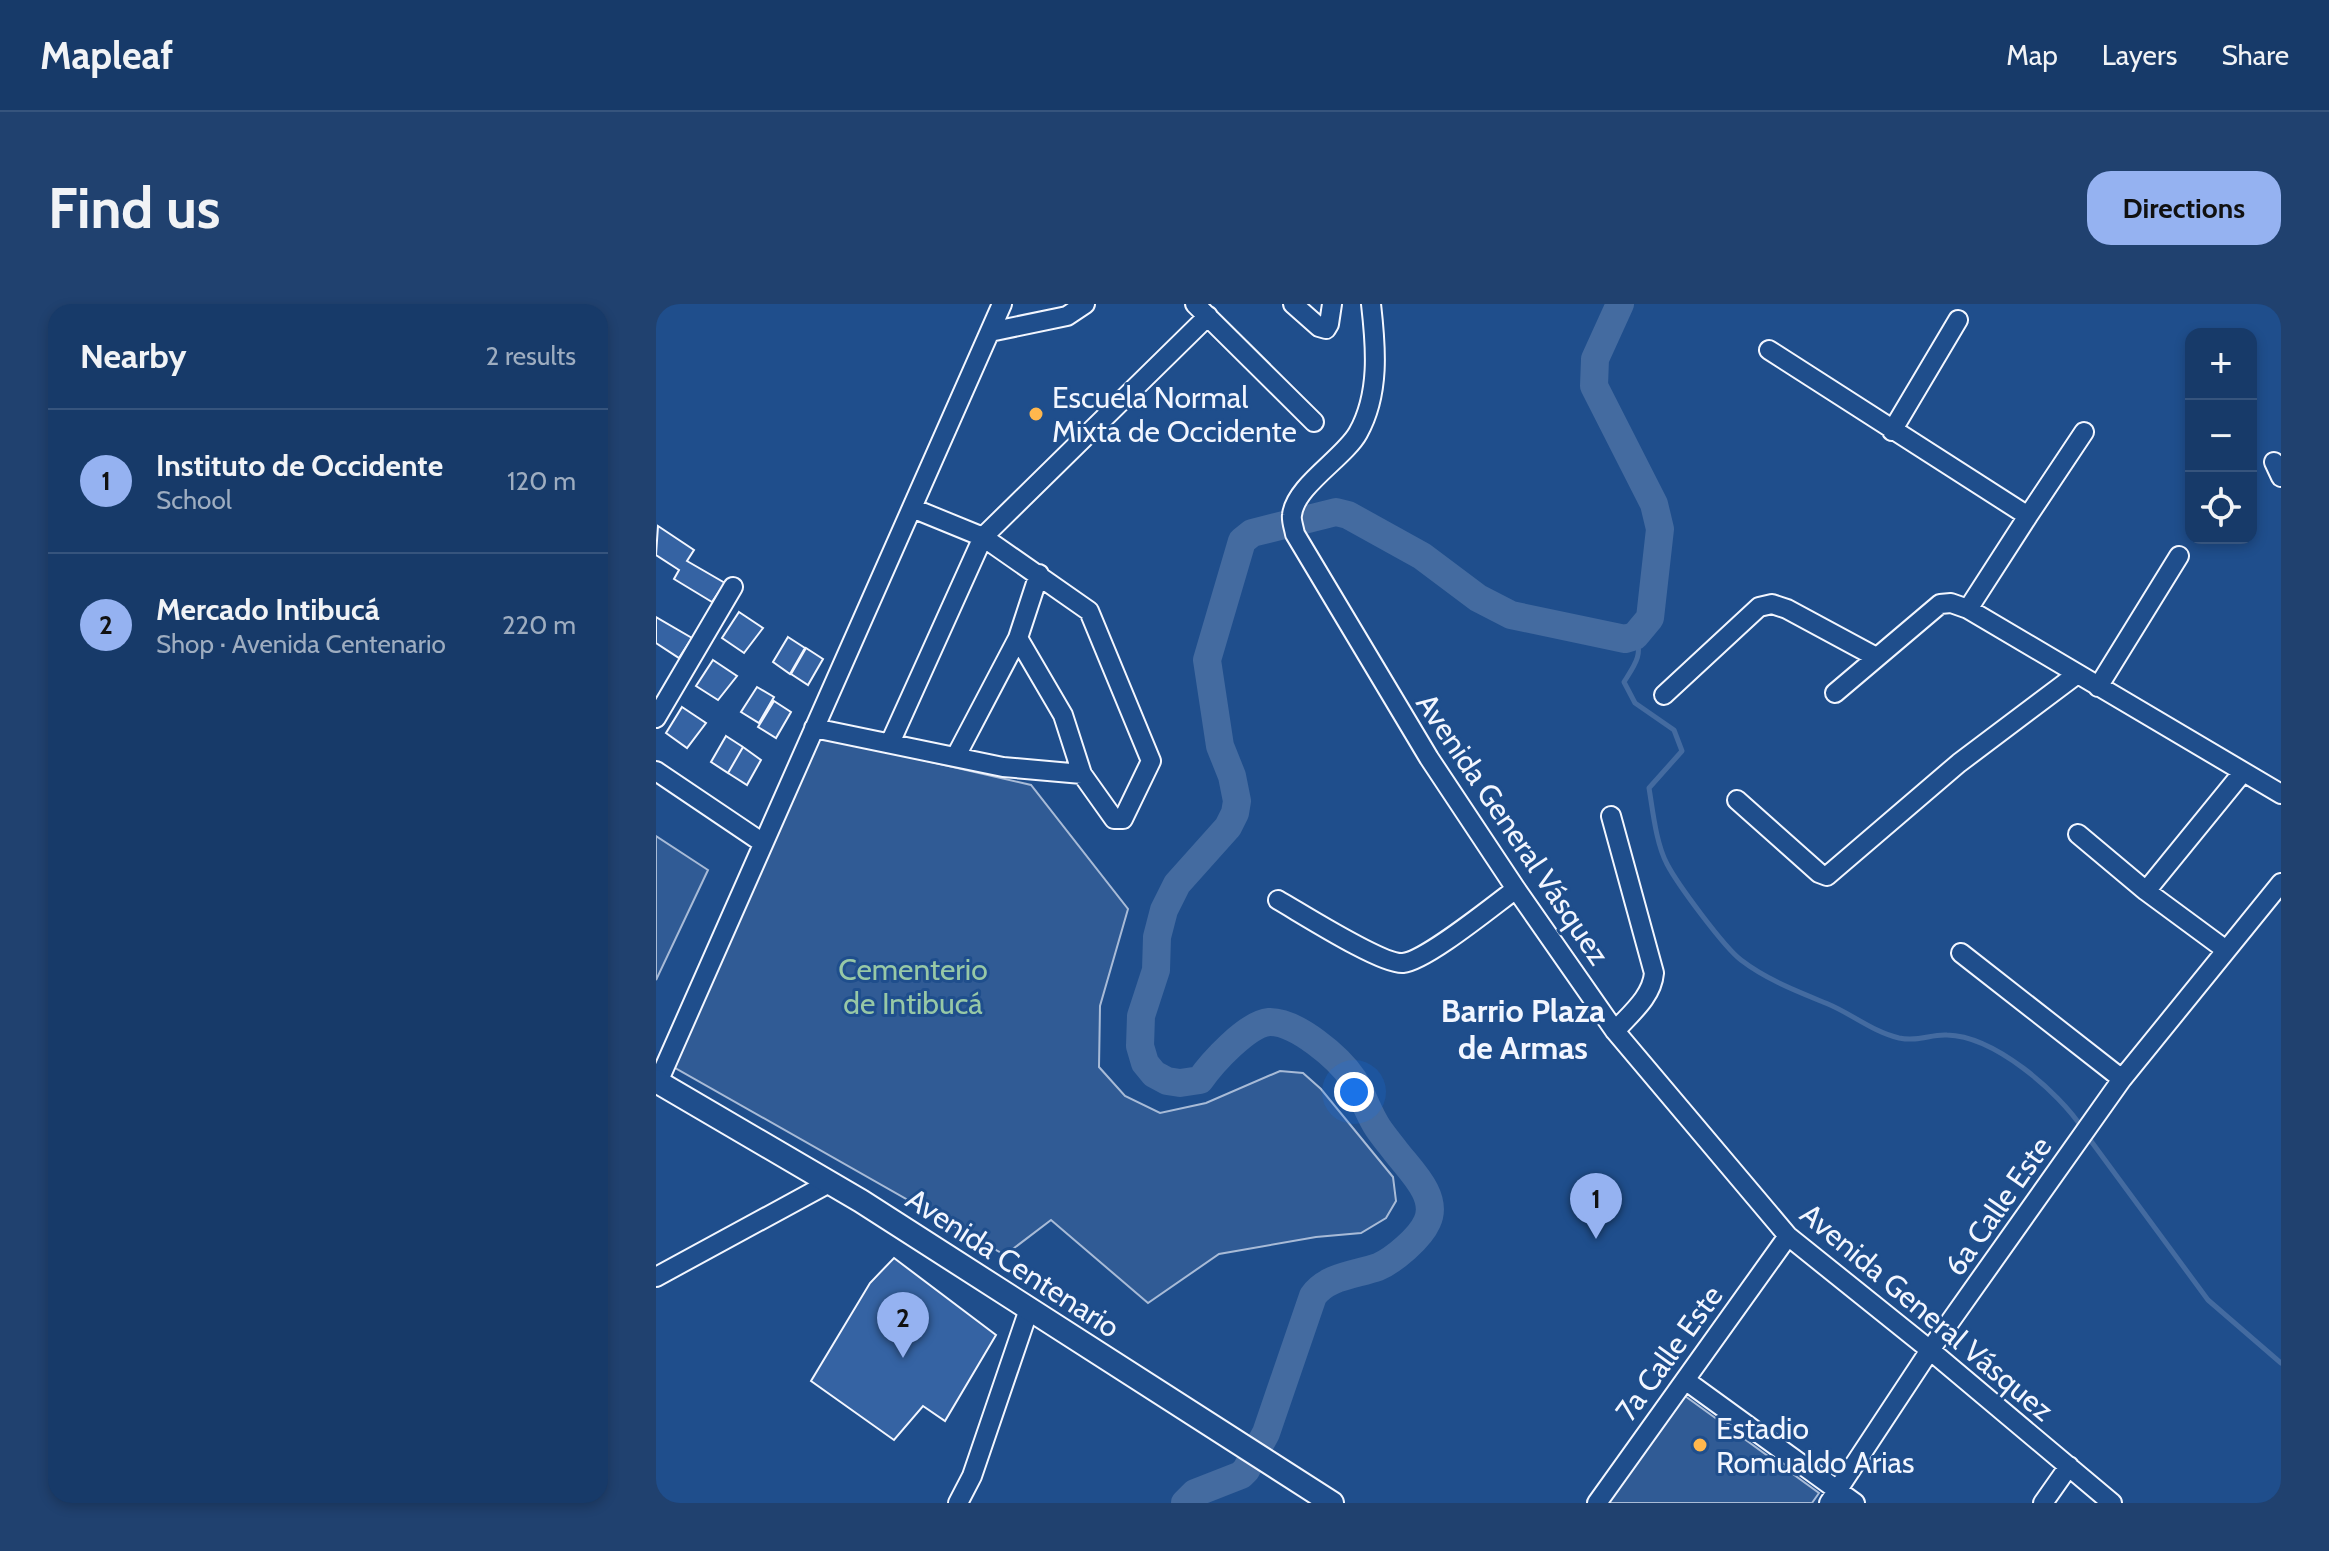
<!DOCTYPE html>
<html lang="en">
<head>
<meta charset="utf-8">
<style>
	body { margin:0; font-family:Cabin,sans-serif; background:#20416f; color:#f1f3f6 }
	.controls { position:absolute; right:24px; top:24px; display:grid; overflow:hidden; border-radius:16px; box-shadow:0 4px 12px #0003 }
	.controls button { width:72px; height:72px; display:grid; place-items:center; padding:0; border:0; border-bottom:2px solid #36547d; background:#173a69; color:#f1f3f6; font:40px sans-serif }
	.you { position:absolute; left:698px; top:788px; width:28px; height:28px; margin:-20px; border:6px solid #fff; border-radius:50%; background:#1a73e8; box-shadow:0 0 0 12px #1a73e833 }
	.badge { display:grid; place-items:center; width:52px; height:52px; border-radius:50%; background:#95b2f1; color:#111; font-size:26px; font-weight:700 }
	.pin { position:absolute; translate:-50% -66px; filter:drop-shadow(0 2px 4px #0008) }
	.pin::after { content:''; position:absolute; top:42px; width:28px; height:24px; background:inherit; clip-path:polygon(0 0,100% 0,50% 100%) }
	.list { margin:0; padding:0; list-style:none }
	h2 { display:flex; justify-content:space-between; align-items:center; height:104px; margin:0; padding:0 32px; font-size:34px }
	h2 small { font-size:26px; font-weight:400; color:#9eadc0 }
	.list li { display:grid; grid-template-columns:52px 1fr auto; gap:24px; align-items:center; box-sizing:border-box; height:144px; padding:0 32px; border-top:2px solid #36547d }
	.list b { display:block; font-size:30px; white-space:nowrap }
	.list p { margin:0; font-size:26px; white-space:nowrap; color:#9eadc0 }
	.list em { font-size:26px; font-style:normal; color:#9eadc0 }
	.icon { flex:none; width:44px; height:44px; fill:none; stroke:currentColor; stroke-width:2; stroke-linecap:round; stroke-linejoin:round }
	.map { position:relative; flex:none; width:1625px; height:1199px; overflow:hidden; border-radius:24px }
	header { display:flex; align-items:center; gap:48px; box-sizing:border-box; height:112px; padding:0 40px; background:#173a69; border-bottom:2px solid #36547d }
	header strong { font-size:38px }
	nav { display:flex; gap:44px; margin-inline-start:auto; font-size:28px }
	.intro { display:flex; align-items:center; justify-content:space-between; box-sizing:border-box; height:192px; padding:0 48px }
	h1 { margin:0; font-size:56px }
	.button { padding:20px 36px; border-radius:24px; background:#95b2f1; color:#111; font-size:28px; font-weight:700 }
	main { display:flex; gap:48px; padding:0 48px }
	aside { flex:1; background:#173a69; border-radius:24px; box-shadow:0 4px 12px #0003 }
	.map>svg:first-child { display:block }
</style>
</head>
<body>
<header>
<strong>Mapleaf</strong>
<nav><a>Map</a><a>Layers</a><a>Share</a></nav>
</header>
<div class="intro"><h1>Find us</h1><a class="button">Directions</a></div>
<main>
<aside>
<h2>Nearby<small>2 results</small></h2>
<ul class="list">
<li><span class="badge">1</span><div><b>Instituto de Occidente</b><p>School</p></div><em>120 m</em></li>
<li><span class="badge">2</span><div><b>Mercado Intibucá</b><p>Shop · Avenida Centenario</p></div><em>220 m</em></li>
</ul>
</aside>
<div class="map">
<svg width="1625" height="1199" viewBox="0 0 1625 1199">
	<rect width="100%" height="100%" fill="#1f4e8c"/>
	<!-- green -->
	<path fill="#305b95" stroke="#a8bbd7" stroke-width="2" d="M162,432l213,49 97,124 -28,97 -1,61 26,29 35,17 46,-10 74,-32 23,2 18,16 72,88 3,24 -10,17 -25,15 -45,4 -97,17 -71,49 -97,-83 -46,35 -335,-190z
		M0,532l52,34 -52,110z
		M1029,1092l134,97 -7,10h-205z"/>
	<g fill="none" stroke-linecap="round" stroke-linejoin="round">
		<!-- stream -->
		<path stroke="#446ba0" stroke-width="5" d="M979,332c9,18 -1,30 -11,46l11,21 39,27 8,21 -33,37c4,24 7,55 18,76 11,21 57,83 74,96 26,20 58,32 87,44 24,10 45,28 71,34 21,4 31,-4 48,-3 47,1 111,56 136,94
			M1432,833l120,163 73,63"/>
		<!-- river -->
		<path stroke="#446ba0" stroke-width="28" d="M529,1199l10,-10 46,-18 5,-5 20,-37 47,-137c14,-20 42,-21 65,-29 16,-7 42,-29 49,-45 12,-25 -16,-51 -30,-69 -6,-8 -13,-16 -19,-25 -10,-15 -15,-33 -25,-49 -14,-21 -57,-58 -84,-57 -22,2 -57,41 -69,58l-20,3 -13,-2 -13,-7 -9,-11 -5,-17 1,-30 15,-46 1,-33 7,-27 13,-26 51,-57 7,-14 2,-12 -5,-25 -12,-30 -13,-86 35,-119 10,-8 84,-21 12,3 74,41 56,42 33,17 114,24 10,-3 15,-18 10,-89 -6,-25 -60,-118 1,-27 25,-55"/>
	</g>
	<!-- building -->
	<path fill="#3563a3" stroke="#f2f6ff" stroke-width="2" d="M2,222l36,24 -7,11 38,22 -13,19 -38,-23 5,-9 -23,-15z
		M83,308l24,16 -19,25 -22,-15z
		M0,313l36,21 -13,20 -23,-15z
		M132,333l17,11 -15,26 -17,-12z
		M150,344l17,11 -15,26 -17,-11z
		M57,356l24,16 -19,24 -22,-14z
		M101,383l17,10 -15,26 -18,-11z
		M118,397l17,11 -15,26 -18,-11z
		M26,403l24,16 -19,25 -21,-15z
		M70,432l17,11 -15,26 -17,-11z
		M87,443l18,13 -14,25 -19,-12z
		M238,954l102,77 -51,86 -22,-15 -29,34 -83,-59 59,-98z"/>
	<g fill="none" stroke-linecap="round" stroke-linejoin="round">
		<defs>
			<path id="minor" d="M539,0l119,118
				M637,0l26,23 7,2 3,-5 3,-20
				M715,0c5,43 9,90 -13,129 -14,25 -63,53 -66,82 -1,5 2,13 3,19l134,224 87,131 99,142 173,205 142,114 182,153
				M334,28l77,-16 18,-12
				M1113,46l259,166 -60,93
				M1236,127l66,-111
				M1618,158l7,15
				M256,204l71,29 106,74 62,150 -28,58h-9l-32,-45 -19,-59 -45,-77
				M1372,212l56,-84
				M1442,383l81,-131
				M1179,389l105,-89 11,-1 17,6 313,185
				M1008,391l95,-88 13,-3 15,5 89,48
				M0,414l77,-131
				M158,424l189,39 79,7
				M234,439l93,-206 225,-221
				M300,452l62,-118 21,-64
				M0,467l107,72
				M1081,496l82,73 8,3 132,-113 117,-88
				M955,512l43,157c-2,24 -24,41 -39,58
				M1422,530l68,57 80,59
				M1490,587l97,-119
				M622,596c23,13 104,65 125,63 23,-2 91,-58 113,-74
				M1305,649l161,126
				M2,778l344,-778
				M0,973l173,-94
				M1029,1076l170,123
				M302,1199l14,-27 57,-167
				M941,1199l191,-267
				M1173,1199l101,-153 192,-271 159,-196
				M1387,1199l26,-37"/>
			<path id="major" d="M0,777l205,120 471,302"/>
		</defs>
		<!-- minor casing -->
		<use href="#minor" stroke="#f2f6ff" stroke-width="22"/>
		<!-- major casing -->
		<use href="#major" stroke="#f2f6ff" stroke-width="26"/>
		<!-- minor -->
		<use href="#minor" stroke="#1f4e8c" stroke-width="18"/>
		<!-- major -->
		<use href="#major" stroke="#1f4e8c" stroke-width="22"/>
	</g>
	<!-- markers -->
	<g fill="#ffb74d" stroke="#1f4e8c" stroke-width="3">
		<circle cx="380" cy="110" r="8"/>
		<circle cx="1044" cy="1141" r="8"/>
	</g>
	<g text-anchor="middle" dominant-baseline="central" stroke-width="6" stroke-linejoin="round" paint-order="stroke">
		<!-- poi labels -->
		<g font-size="30" fill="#f2f6ff" stroke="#1f4e8c" text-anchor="start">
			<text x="396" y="93">Escuela Normal<tspan x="396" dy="34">Mixta de Occidente</tspan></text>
			<text x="1060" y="1124">Estadio<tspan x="1060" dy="34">Romualdo Arias</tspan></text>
		</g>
		<!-- street labels -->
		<g font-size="30" fill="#f2f6ff" stroke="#1f4e8c">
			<text transform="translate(857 525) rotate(56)">Avenida General Vásquez</text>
			<text transform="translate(1342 902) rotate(-55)">6a Calle Este</text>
			<text transform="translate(357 959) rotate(33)">Avenida Centenario</text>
			<text transform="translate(1271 1008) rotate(40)">Avenida General Vásquez</text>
			<text transform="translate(1013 1049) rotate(-54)">7a Calle Este</text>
		</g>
		<!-- park labels -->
		<g font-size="30" fill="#97c8a6" stroke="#1f4e8c">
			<text x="257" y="665">Cementerio<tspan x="257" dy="34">de Intibucá</tspan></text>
		</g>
		<!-- neighbourhood labels -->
		<g font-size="32" font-weight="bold" fill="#f2f6ff" stroke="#1f4e8c">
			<text x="867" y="706">Barrio Plaza<tspan x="867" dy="37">de Armas</tspan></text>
		</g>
	</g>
</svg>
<div class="controls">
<button>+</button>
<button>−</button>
<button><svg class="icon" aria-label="locate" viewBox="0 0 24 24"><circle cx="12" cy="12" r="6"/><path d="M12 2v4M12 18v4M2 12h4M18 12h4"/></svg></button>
</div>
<div class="you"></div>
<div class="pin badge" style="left:940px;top:935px">1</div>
<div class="pin badge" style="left:247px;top:1054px">2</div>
</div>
</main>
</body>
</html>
